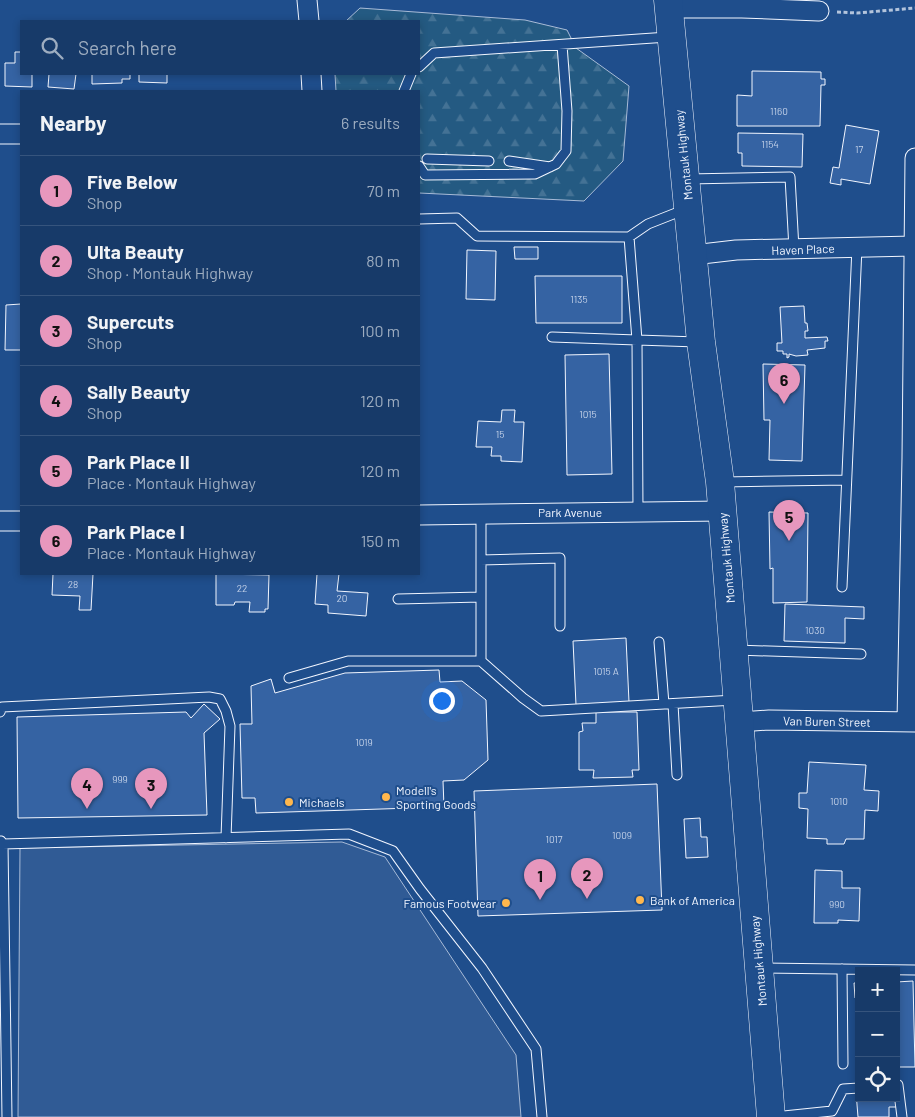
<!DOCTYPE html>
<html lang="en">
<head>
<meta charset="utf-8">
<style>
	body { margin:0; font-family:Barlow,sans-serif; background:#20416f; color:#f1f3f6 }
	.controls { position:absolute; right:15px; bottom:15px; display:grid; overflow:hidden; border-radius:0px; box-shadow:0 2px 8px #0003 }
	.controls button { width:45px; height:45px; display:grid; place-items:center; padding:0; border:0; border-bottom:1px solid #36547d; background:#173a69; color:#f1f3f6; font:25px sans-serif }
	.you { position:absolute; left:441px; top:700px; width:18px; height:18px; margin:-12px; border:4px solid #fff; border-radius:50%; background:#1a73e8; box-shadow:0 0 0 8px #1a73e833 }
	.badge { display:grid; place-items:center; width:32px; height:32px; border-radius:50%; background:#e797bd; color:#111; font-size:16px; font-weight:700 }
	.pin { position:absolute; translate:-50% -41px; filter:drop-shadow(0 1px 2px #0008) }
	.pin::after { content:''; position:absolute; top:26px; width:18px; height:15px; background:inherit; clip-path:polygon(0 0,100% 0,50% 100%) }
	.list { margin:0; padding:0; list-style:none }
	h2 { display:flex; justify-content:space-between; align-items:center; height:65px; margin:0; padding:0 20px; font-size:21px }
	h2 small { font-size:16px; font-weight:400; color:#9eadc0 }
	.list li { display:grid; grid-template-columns:32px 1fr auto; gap:15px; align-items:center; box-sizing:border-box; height:70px; padding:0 20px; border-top:1px solid #36547d }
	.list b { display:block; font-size:19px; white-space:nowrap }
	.list p { margin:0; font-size:16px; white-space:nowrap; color:#9eadc0 }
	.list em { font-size:16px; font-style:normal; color:#9eadc0 }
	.icon { flex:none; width:28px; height:28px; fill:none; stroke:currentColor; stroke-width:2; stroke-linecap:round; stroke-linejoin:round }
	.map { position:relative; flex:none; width:915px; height:1117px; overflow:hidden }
	.search { position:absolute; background:#173a69; box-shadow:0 2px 8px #0003; left:20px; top:20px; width:400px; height:55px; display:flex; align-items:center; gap:12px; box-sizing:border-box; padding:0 18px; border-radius:0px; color:#9eadc0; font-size:19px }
	.panel { position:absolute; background:#173a69; box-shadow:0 2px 8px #0003; left:20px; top:90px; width:400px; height:485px; border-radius:0px }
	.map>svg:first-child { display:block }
</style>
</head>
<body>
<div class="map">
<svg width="915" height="1117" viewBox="0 0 915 1117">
	<defs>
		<pattern id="forest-firs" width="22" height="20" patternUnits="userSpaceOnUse" patternTransform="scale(1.25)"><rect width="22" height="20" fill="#245a82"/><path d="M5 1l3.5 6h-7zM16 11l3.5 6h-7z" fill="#447295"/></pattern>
	</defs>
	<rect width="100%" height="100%" fill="#1f4e8c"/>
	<!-- forest -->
	<path fill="url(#forest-firs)" stroke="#a8bbd7" d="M360,8l165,12 42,10 9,18 53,38 -6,75 -39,40 -165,-8v-102h-83l-1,-17h84v-53h-73z"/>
	<!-- parking -->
	<path fill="#305b95" stroke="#a8bbd7" d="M342,842l43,15 131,198 5,62h-503l2,-269z"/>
	<!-- building -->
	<path fill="#3563a3" stroke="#f2f6ff" d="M15,52h6v22h11v13l-27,-1v-23h10z
		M752,71l69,1v7h4v6h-4l-1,41h-83v-31l15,1z
		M49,74h27l-2,15 -26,-2z
		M92,74h38v5h-8v4l-30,1z
		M139,74h28v9l-28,-1z
		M846,125l33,6 -9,53 -29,-5v6l-11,-2 3,-16 6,1z
		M738,133l65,1 -1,33 -60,-1v-13h-4z
		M514,247h24v12h-23z
		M467,250l29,1 -1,49 -29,-1z
		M535,276h87v47h-86z
		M21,304v46h-16l1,-45z
		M804,306l1,17h2l1,8h-3v7l22,-1 1,4h-3v7l-18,2 1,5 -12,1 -7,-2v3l-2,1v-4h-4v-3h-6v-8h5l-2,-36z
		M609,354l3,120 -45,1 -2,-120z
		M763,364l42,1 -3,96 -33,-1 1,-40h-6z
		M502,410h13l-1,12h10l-2,40 -21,-1v-5h-10l1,-9h-16l2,-26 23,1z
		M769,512l39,1 -1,89 -34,1v-35l-3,1z
		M53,574h40l-2,36h-12l1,-14 -28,-1z
		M216,574l53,1 -1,34h-3v3h-16l1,-10h-15l-1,3h-18z
		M317,574h22l-2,17 31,2 -2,23 -38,-3v-8l-13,-1z
		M785,604l79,3v12l-19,-1v25l-61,-2z
		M626,638l3,64 -53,3 -3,-64z
		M439,670l1,12 22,-1 24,19 2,60 -24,20 -21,1 1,26 -188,6 -1,-15h-13l-2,-74h12l-1,-38 20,-7 4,14 70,-20z
		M204,704l16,15 -16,14 3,82 -189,3 -1,-101 169,-5 5,6z
		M596,712h41l2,58h-7l1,7 -40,1 1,-8h-15v-38l4,-1 -1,-8h14z
		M809,762l57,3 -2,25 15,1 -1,20 -13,-1 -1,29h-18l-2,5h-17v-5l-20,-1 1,-29 -9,-1v-15h8z
		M657,784l5,126 -184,6 -4,-125z
		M700,818l1,19h6l1,20 -22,1 -2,-39z
		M815,870l27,1v17h18l-1,33 -21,-1v3h-24z
		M913,981l2,86h-19v-85z
		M854,983h5v15h-4z
		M856,1092h3v6h37v9h-7v10h-31z"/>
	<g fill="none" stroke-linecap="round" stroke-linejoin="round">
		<defs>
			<path id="lane" d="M419,67l15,-14 234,-16
				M404,91l7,-17
				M427,159l62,2
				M509,161l41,6
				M419,166l6,9 110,-1 21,-10 10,-13 1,-40 -5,-66
				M688,179l102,-2 4,72
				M419,219l38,-1 20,18 152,1 19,-13 38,-15
				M629,237l8,103 61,2
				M552,337l85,3 1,172
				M723,482l123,-2
				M481,514v147
				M481,560l79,-2v68
				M842,587l15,-340
				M398,599l83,-2
				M659,642l5,62
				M736,650l125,4
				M289,678l59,-17h133l42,37 18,13 194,-11
				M673,704l4,71
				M0,712l2,-5 207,-10 11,2 6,12 4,15 -4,112
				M1,841l2,3 4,273
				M3,844l346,-10 44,17 27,38 62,79 54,81 6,68
				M763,968l152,2
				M842,969l1,95
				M896,1085h2l4,32
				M774,1117l58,-6 11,-22 16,-1"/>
			<path id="street" d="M307,0l2,21
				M669,8h73l77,3
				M311,74l1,17
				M0,134h21
				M693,255l43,-5 177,-4
				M419,515l302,-4
				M0,521h21
				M740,722l29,-2 146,2
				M907,722l5,-264 3,-300"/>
			<path id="primary" d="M668,0l33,342 19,140 51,635"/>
		</defs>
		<!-- lane casing -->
		<use href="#lane" stroke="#f2f6ff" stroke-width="11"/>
		<!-- street casing -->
		<use href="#street" stroke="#f2f6ff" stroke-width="21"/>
		<!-- primary casing -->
		<use href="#primary" stroke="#f2f6ff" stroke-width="29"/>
		<!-- path -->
		<path stroke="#b3c4dc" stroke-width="3" stroke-dasharray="4 2.5" stroke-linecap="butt" d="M837,12l20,1 58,-5"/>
		<!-- lane -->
		<use href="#lane" stroke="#1f4e8c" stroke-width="9"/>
		<!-- street -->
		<use href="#street" stroke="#1f4e8c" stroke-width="19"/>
		<!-- primary -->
		<use href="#primary" stroke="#1f4e8c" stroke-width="28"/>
	</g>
	<!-- markers -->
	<g fill="#ffb74d" stroke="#1f4e8c" stroke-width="2">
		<circle cx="386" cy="797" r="5"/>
		<circle cx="289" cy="802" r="5"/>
		<circle cx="640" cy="900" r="5"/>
		<circle cx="506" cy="903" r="5"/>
	</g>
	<g text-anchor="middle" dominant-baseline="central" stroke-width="4" stroke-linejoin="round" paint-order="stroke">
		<!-- number labels -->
		<g font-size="10" fill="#c3d1e8">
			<text x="779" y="111">1160</text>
			<text x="770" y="144">1154</text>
			<text x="859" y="149">17</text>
			<text x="579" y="299">1135</text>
			<text x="588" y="414">1015</text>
			<text x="500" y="434">15</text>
			<text x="73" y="584">28</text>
			<text x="242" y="588">22</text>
			<text x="342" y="598">20</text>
			<text x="815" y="630">1030</text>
			<text x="606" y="671">1015 A</text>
			<text x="364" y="742">1019</text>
			<text x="120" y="779">999</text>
			<text x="839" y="801">1010</text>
			<text x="622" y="835">1009</text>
			<text x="554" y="839">1017</text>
			<text x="837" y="904">990</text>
		</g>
		<!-- street labels -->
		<g font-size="12" fill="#f2f6ff" stroke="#1f4e8c">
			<text transform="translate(683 155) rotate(-96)">Montauk Highway</text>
			<text transform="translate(803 249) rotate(-2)">Haven Place</text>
			<text x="570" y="512">Park Avenue</text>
			<text transform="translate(726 558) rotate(-95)">Montauk Highway</text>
			<text transform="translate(827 721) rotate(1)">Van Buren Street</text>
			<text transform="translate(758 961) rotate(-95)">Montauk Highway</text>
		</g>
		<!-- poi labels -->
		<g font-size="12" fill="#f2f6ff" stroke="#1f4e8c" text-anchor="start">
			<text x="396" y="790">Modell's<tspan x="396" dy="14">Sporting Goods</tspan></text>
			<text x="299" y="802">Michaels</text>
			<text x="650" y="900">Bank of America</text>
			<text x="496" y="903" text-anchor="end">Famous Footwear</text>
		</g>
	</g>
</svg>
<div class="controls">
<button>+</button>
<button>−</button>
<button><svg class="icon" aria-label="locate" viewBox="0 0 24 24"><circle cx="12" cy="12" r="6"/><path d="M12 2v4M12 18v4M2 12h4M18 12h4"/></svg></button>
</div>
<div class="you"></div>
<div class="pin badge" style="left:540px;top:900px">1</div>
<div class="pin badge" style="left:587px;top:899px">2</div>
<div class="pin badge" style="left:151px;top:809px">3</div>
<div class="pin badge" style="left:87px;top:809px">4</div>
<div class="pin badge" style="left:789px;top:541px">5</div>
<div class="pin badge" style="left:784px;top:404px">6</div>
<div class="search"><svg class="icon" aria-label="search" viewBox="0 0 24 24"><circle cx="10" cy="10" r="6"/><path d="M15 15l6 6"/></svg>Search here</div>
<section class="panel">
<h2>Nearby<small>6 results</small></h2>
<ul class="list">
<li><span class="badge">1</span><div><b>Five Below</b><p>Shop</p></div><em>70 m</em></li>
<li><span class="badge">2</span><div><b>Ulta Beauty</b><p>Shop · Montauk Highway</p></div><em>80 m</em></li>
<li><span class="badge">3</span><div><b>Supercuts</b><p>Shop</p></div><em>100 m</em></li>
<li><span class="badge">4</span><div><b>Sally Beauty</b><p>Shop</p></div><em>120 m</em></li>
<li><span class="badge">5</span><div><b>Park Place II</b><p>Place · Montauk Highway</p></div><em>120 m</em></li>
<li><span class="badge">6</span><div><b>Park Place I</b><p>Place · Montauk Highway</p></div><em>150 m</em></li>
</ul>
</section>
</div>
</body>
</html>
